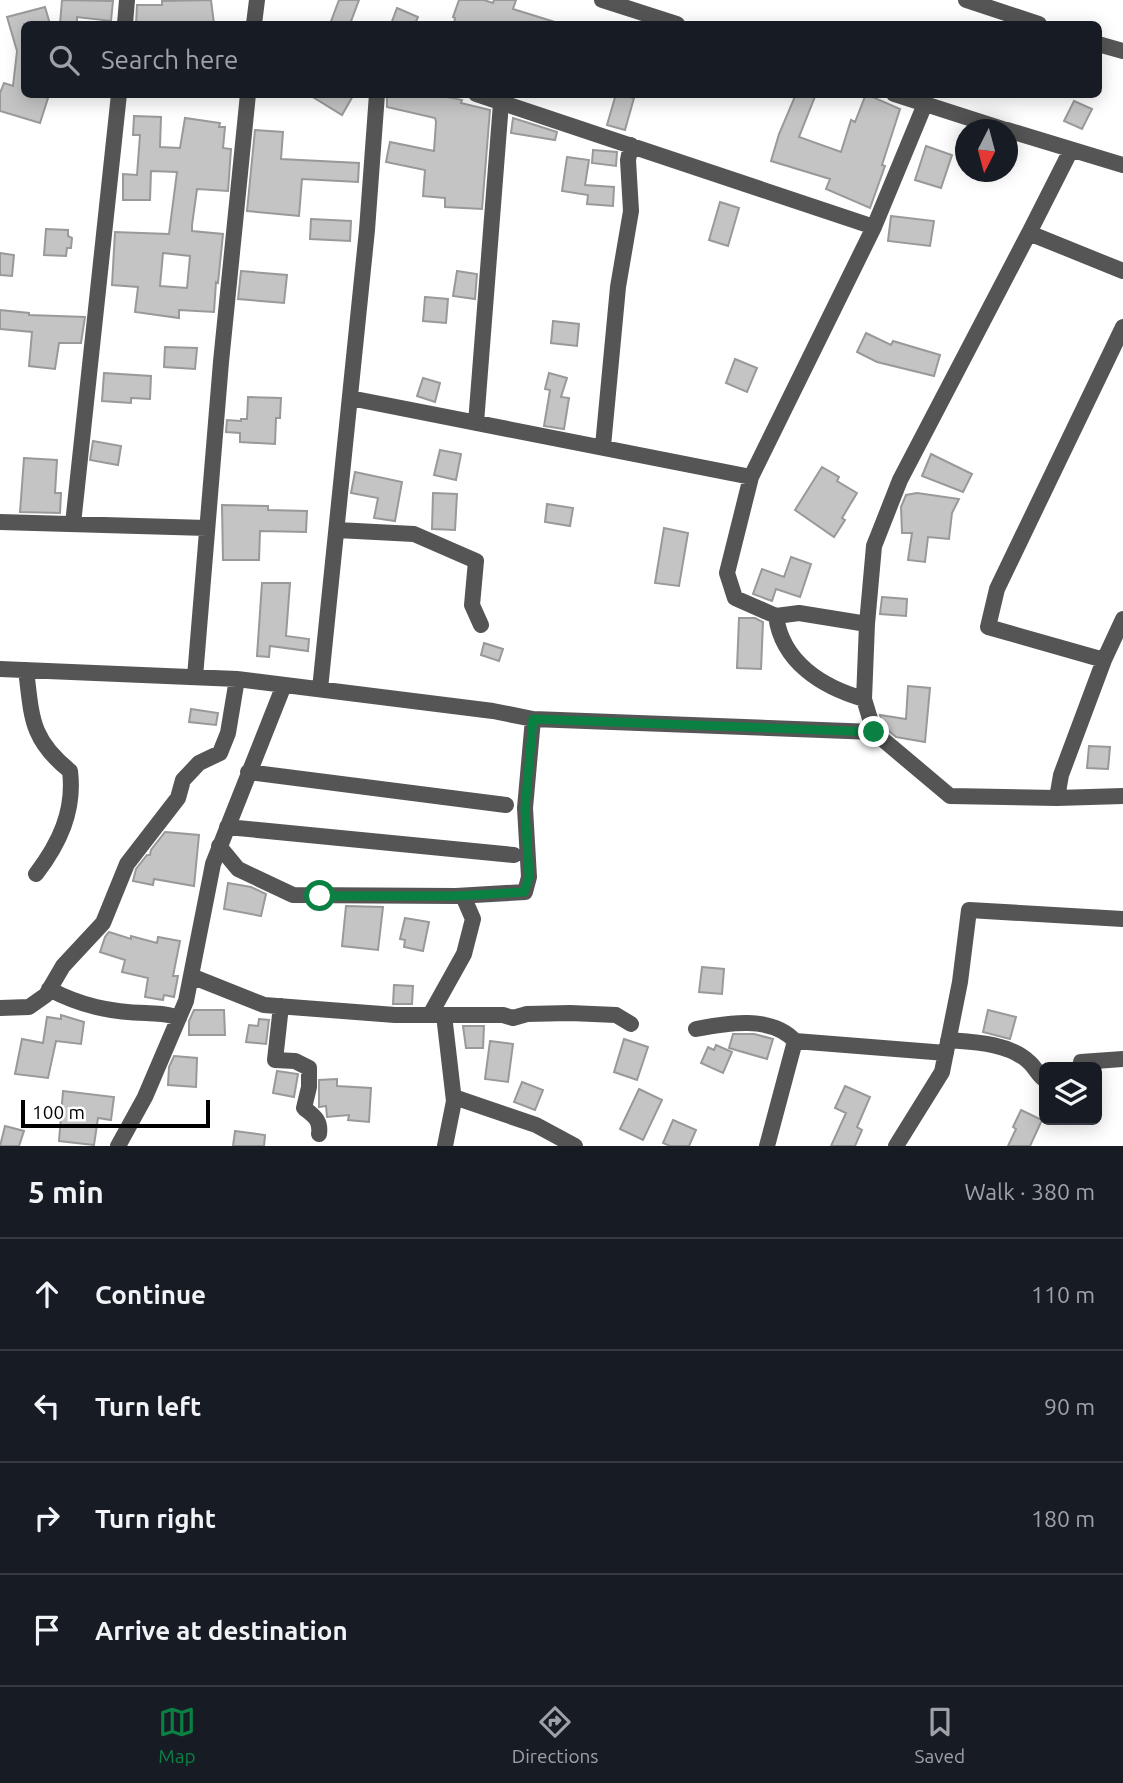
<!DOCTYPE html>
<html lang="en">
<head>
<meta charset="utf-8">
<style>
	body { margin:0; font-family:Ubuntu,sans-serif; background:#20242c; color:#f1f3f6 }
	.controls { position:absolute; right:21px; bottom:21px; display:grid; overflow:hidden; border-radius:10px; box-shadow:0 4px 18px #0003 }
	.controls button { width:63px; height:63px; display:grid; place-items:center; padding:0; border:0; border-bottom:2px solid #363941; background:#171b24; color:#f1f3f6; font:35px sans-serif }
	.compass { position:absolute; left:955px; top:119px; width:63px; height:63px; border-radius:50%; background:#171b24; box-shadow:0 4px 18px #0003; rotate:186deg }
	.scale { position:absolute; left:21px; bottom:18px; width:189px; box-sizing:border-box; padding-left:7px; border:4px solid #000; border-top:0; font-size:19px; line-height:24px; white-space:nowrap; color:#000; -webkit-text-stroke:5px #fff; paint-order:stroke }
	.stop { position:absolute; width:21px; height:21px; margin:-16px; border:5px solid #0b8043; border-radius:50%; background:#fff }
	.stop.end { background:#0b8043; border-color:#fff; box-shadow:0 2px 7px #0008 }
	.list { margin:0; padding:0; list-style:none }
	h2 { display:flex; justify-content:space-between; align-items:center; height:91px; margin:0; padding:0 28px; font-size:30px }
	h2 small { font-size:23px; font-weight:400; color:#9ea1a6 }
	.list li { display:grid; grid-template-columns:46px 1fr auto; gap:21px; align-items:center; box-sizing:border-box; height:112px; padding:0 28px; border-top:2px solid #363941 }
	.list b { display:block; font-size:26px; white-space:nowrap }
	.list em { font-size:23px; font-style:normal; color:#9ea1a6 }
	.icon { flex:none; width:38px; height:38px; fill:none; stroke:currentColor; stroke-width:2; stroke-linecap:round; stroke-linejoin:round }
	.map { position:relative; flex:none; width:1123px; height:1146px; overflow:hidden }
	.search { position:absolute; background:#171b24; box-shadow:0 4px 18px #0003; left:21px; right:21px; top:21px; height:77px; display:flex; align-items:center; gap:18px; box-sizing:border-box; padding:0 24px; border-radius:10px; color:#9ea1a6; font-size:26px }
	.sheet { height:539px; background:#171b24 }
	nav { display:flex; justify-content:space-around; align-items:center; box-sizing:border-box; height:98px; border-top:2px solid #363941; background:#171b24; font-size:19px; color:#9ea1a6 }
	nav a { display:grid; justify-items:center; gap:4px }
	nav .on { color:#0b8043 }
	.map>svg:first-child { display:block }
</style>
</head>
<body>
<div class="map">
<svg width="1123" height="1146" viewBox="0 0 1123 1146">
	<rect width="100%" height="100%" fill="#fff"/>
	<!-- building -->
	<path fill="#c4c4c4" stroke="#999" stroke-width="2" fill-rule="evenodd" d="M62,0l51,1 -2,20 -34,-4v7h-17z
		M211,0l3,24h-78l1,-19h25v-4z
		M339,0h20l-9,24h-20z
		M459,0h25l9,3 1,-3h22l-3,9 42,13v2h-101l1,-6 -2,-1z
		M45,7l5,17h-26v70h13l11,4 -8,25 -40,-12v-18l4,-10 9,3 4,-35 -10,-34z
		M397,8l21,9 -3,7h-24z
		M308,94h46l-12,21z
		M387,94h45l30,6 -1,3 29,7 -8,99 -37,-2v-9l-22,-2 2,-26 -39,-8 4,-20 44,9 2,-29 -1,-4 -48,-11z
		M616,94l18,4 -9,32 -18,-5z
		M796,94h20l-17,43 42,15 10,-32 4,2 11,-28 34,15 -18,56 3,1 -15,42 -44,-19 4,-10 -59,-18 8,-27z
		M1074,101l18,8 -10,20 -18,-8z
		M134,116l27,1 -1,30 20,1 5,-30 35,5 -1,4h6l-2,21 8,1 -3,42 -31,-2 -5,36v6l31,3 -5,49 -2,-1 -2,30 -35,-2v8l-44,-6 3,-25 -26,-2 3,-53 54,2 8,-62 -26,-1 -1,29h-27v-26l14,1 3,-40h-7zM163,253l27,3 -3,32 -27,-2z
		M513,118l44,14 -2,8 -44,-7z
		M255,130l28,2 -2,27 78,4 -1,19 -56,-3 -3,37 -52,-5z
		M926,146l26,9 -11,33 -26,-8z
		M593,150l24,2 -1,14 -24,-3z
		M567,157l22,3 -4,25 29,2 -1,19 -26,-2 1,-9 -26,-4z
		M720,202l19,6 -11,38 -19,-6z
		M891,216l43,5 -4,25 -42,-5z
		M311,219l40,2 -1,20 -40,-2z
		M46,229l22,1v6l4,2 -1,10h-4l-1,8 -22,-1z
		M0,253l14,2 -2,21 -12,-1z
		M241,271l46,4 -3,28 -46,-4z
		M457,271l20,3 -2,25 -22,-3z
		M425,297l23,2 -2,24 -23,-2z
		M0,310l29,3v2l56,2 -4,26h-22l-4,26 -26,-3 3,-34 -32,-3z
		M553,321l26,3 -2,22 -26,-3z
		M866,333l25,12 2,-4 47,14 -6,21 -57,-14 -20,-10z
		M165,347l32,1 -2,21 -31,-2z
		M735,359l22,9 -10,24 -21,-9z
		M104,373l47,3 -1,23 -19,-1v5l-29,-2z
		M549,373l18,5 -6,19 8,1 -5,31 -20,-3 6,-36 -5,-1z
		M423,378l17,5 -5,19 -18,-6z
		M248,397l33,1 -1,20h-4l-1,26 -35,-2v-9l-14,-1 1,-12 14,1v-2h6z
		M93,441l28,5 -3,19 -28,-5z
		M440,450l21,4 -5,26 -22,-5z
		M931,454l41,20 -9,18 -41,-16z
		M24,458l33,2 -2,33h6l-1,20 -40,-1z
		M822,467l17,10 -2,4 20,12 -15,25 3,2 -11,17 -39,-27z
		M355,472l47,10 -7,39 -21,-3 4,-20 -27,-5z
		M433,493l24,1 -2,36 -23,-1z
		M917,493l42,6 -7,14 -3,26 -21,-2 -3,25 -17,-2 4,-27h-10l-1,-26 5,-12z
		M547,504l26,4 -3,18 -25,-4z
		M222,505l46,1v4l39,1 -1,21 -46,-1 -1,29h-36z
		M664,528l24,5 -9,53 -24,-3z
		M791,557l20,7 -11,33 -24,-8 -4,12 -19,-7 9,-25 22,8z
		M262,583h28l-4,53 23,3 -1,12 -38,-5 -1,11 -12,-1z
		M882,597l25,2 -1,17 -26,-2z
		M739,618h16l8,4 -2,47 -24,-1z
		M484,643l19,6 -4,12 -18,-6z
		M908,686l22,2 -5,54 -29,-5 -13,-11 -3,-11 26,4z
		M191,709l27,4 -2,12 -27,-3z
		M1089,746l21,1 -2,22 -21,-1z
		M165,832l34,3 -5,51 -40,-7 -1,6 -20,-4 3,-12 11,-14h3l1,-5z
		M228,883l23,4 15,7 -5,22 -37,-7z
		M346,906l37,1 -5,43 -36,-4z
		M405,918l24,4 -6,29 -19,-4 1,-7 -5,-1z
		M109,932l22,7v-3l26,7 1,-6 22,4 -7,35h5l-4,21 -10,-2 -1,5 -18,-3 3,-19 -26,-6 3,-12 -25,-8 5,-15z
		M702,967l22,2 -2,25 -23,-2z
		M394,985l19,1 -1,18h-19z
		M194,1010h30l1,25h-36v-14z
		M988,1010l28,7 -6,22 -27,-7z
		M61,1015l23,7 -3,22 -25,-3 -8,37 -33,-4 7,-35 21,4 4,-26 14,2z
		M259,1019l10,1 -3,24 -20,-2 3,-17 9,1z
		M463,1026h21l-1,22h-17z
		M733,1034h21l19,5 -6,20 -38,-11z
		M624,1039l24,8 -11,33 -23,-8z
		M490,1041l23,3 -5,38 -23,-3z
		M716,1045l16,7 -9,21 -22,-10 7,-16 6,3z
		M174,1056l23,2 -1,29 -28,-2 1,-18z
		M277,1071l21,3 -4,23 -21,-4z
		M337,1079v7l34,2 -2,34 -21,-2 1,-5 -22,2 -1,-11 -7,1v-27z
		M522,1082l21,8 -8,20 -21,-8z
		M845,1086l25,11 -13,30 5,3 -7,16h-24l15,-33 -11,-5z
		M639,1089l23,11 -19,40 -23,-11z
		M63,1091l51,6 -3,23 -13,-2 -4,27 -35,-4z
		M1021,1110l21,10 -12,26h-22l8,-17 -3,-2z
		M673,1120l23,10 -7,16h-19l-7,-3z
		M5,1126l19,5 -5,15h-19z
		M235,1131l30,4 -1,11h-31z"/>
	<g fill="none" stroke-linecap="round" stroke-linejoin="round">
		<!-- minor -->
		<path stroke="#555" stroke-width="16" d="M602,0l75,24
			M966,0l73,24
			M125,24l2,-24
			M254,24l3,-24
			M1098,44l25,7
			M476,94l398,133 51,-123
			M894,94l112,36
			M1007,130l116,35
			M1071,150l-42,83 94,38
			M350,398l401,79 123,-250
			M476,423l25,-320
			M603,446l15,-159 13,-76 -3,-51 3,-15
			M751,477l-24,96 8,25 41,18c6,46 46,71 88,83
			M0,522l207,6
			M73,524l46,-430
			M337,530l77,4 62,27 -4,44 9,20
			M776,616l23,-3 68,11
			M1104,660l-116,-33 9,-38 126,-262
			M0,669l237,10 256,32 40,8 341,13 76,64 107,2 66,-2
			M26,670c6,47 4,69 44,101 5,40 -11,73 -34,103
			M195,677l26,-315 27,-268
			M320,689l47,-459 10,-136
			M874,732l-10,-33 3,-75 7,-78 26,-66 129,-247
			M248,772l258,33
			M1057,798l4,-23 43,-115 19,-41
			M227,827l287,28
			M219,846l19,23 55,26 163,1 69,-4 4,-15 -4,-69 8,-89
			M191,976l73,29 131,10h108l10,3 14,-4 43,-1 46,2 15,9
			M49,989c32,17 61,23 97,24 13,1 21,0 33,5
			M281,1006l-6,54 20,1 14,7v19l-5,21c10,8 17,12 15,26
			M0,1008l29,-1 17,-12 17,-29 40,-43 24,-59 51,-66 5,-18 16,-17 21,-10 8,-20 9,-54
			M430,1015l34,-61 9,-35 -10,-23
			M444,1015l10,86 -9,45
			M696,1029c31,-6 75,-14 99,12
			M948,1040c26,2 61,3 81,22 6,5 9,13 15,17
			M1080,1067l1,-5 42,-3
			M454,1097l82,28 39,21
			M118,1146l27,-49 41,-96 27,-137 71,-179
			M767,1146l28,-105 151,12
			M896,1146l46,-74 18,-90 9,-72 154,9"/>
	</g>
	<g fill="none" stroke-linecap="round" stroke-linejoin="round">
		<!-- route -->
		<path stroke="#0b8043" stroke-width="9" d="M320,896h136l68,-4 5,-15 -4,-69 8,-89 341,13"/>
	</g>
</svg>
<div class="controls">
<button><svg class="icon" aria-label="layers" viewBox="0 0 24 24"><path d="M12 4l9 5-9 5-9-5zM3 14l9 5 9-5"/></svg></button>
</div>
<svg class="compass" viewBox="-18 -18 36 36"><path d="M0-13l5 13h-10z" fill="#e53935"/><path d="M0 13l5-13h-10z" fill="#9ea1a6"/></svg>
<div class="scale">100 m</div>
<div class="stop" style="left:320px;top:896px"></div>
<div class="stop end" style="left:874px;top:732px"></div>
<div class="search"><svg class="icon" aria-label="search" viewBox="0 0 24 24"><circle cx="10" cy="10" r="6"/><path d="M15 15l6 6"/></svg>Search here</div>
</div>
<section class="sheet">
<h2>5 min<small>Walk · 380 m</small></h2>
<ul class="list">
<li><svg class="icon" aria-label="ahead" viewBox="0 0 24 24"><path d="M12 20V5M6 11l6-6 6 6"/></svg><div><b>Continue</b></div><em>110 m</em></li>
<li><svg class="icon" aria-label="left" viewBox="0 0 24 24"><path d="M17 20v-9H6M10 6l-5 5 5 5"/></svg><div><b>Turn left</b></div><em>90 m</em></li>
<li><svg class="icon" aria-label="right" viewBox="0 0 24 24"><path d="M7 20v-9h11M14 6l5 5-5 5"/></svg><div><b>Turn right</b></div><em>180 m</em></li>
<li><svg class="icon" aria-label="arrive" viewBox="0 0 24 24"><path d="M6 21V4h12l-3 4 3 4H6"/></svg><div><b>Arrive at destination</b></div></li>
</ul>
</section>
<nav>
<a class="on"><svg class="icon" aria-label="map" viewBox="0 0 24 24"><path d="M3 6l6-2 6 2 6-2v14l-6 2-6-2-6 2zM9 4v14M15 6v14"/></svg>Map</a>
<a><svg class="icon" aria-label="directions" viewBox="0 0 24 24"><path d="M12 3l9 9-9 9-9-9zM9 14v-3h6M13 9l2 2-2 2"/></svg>Directions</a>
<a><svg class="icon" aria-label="saved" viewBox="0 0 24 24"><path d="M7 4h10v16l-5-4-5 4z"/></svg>Saved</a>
</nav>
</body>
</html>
